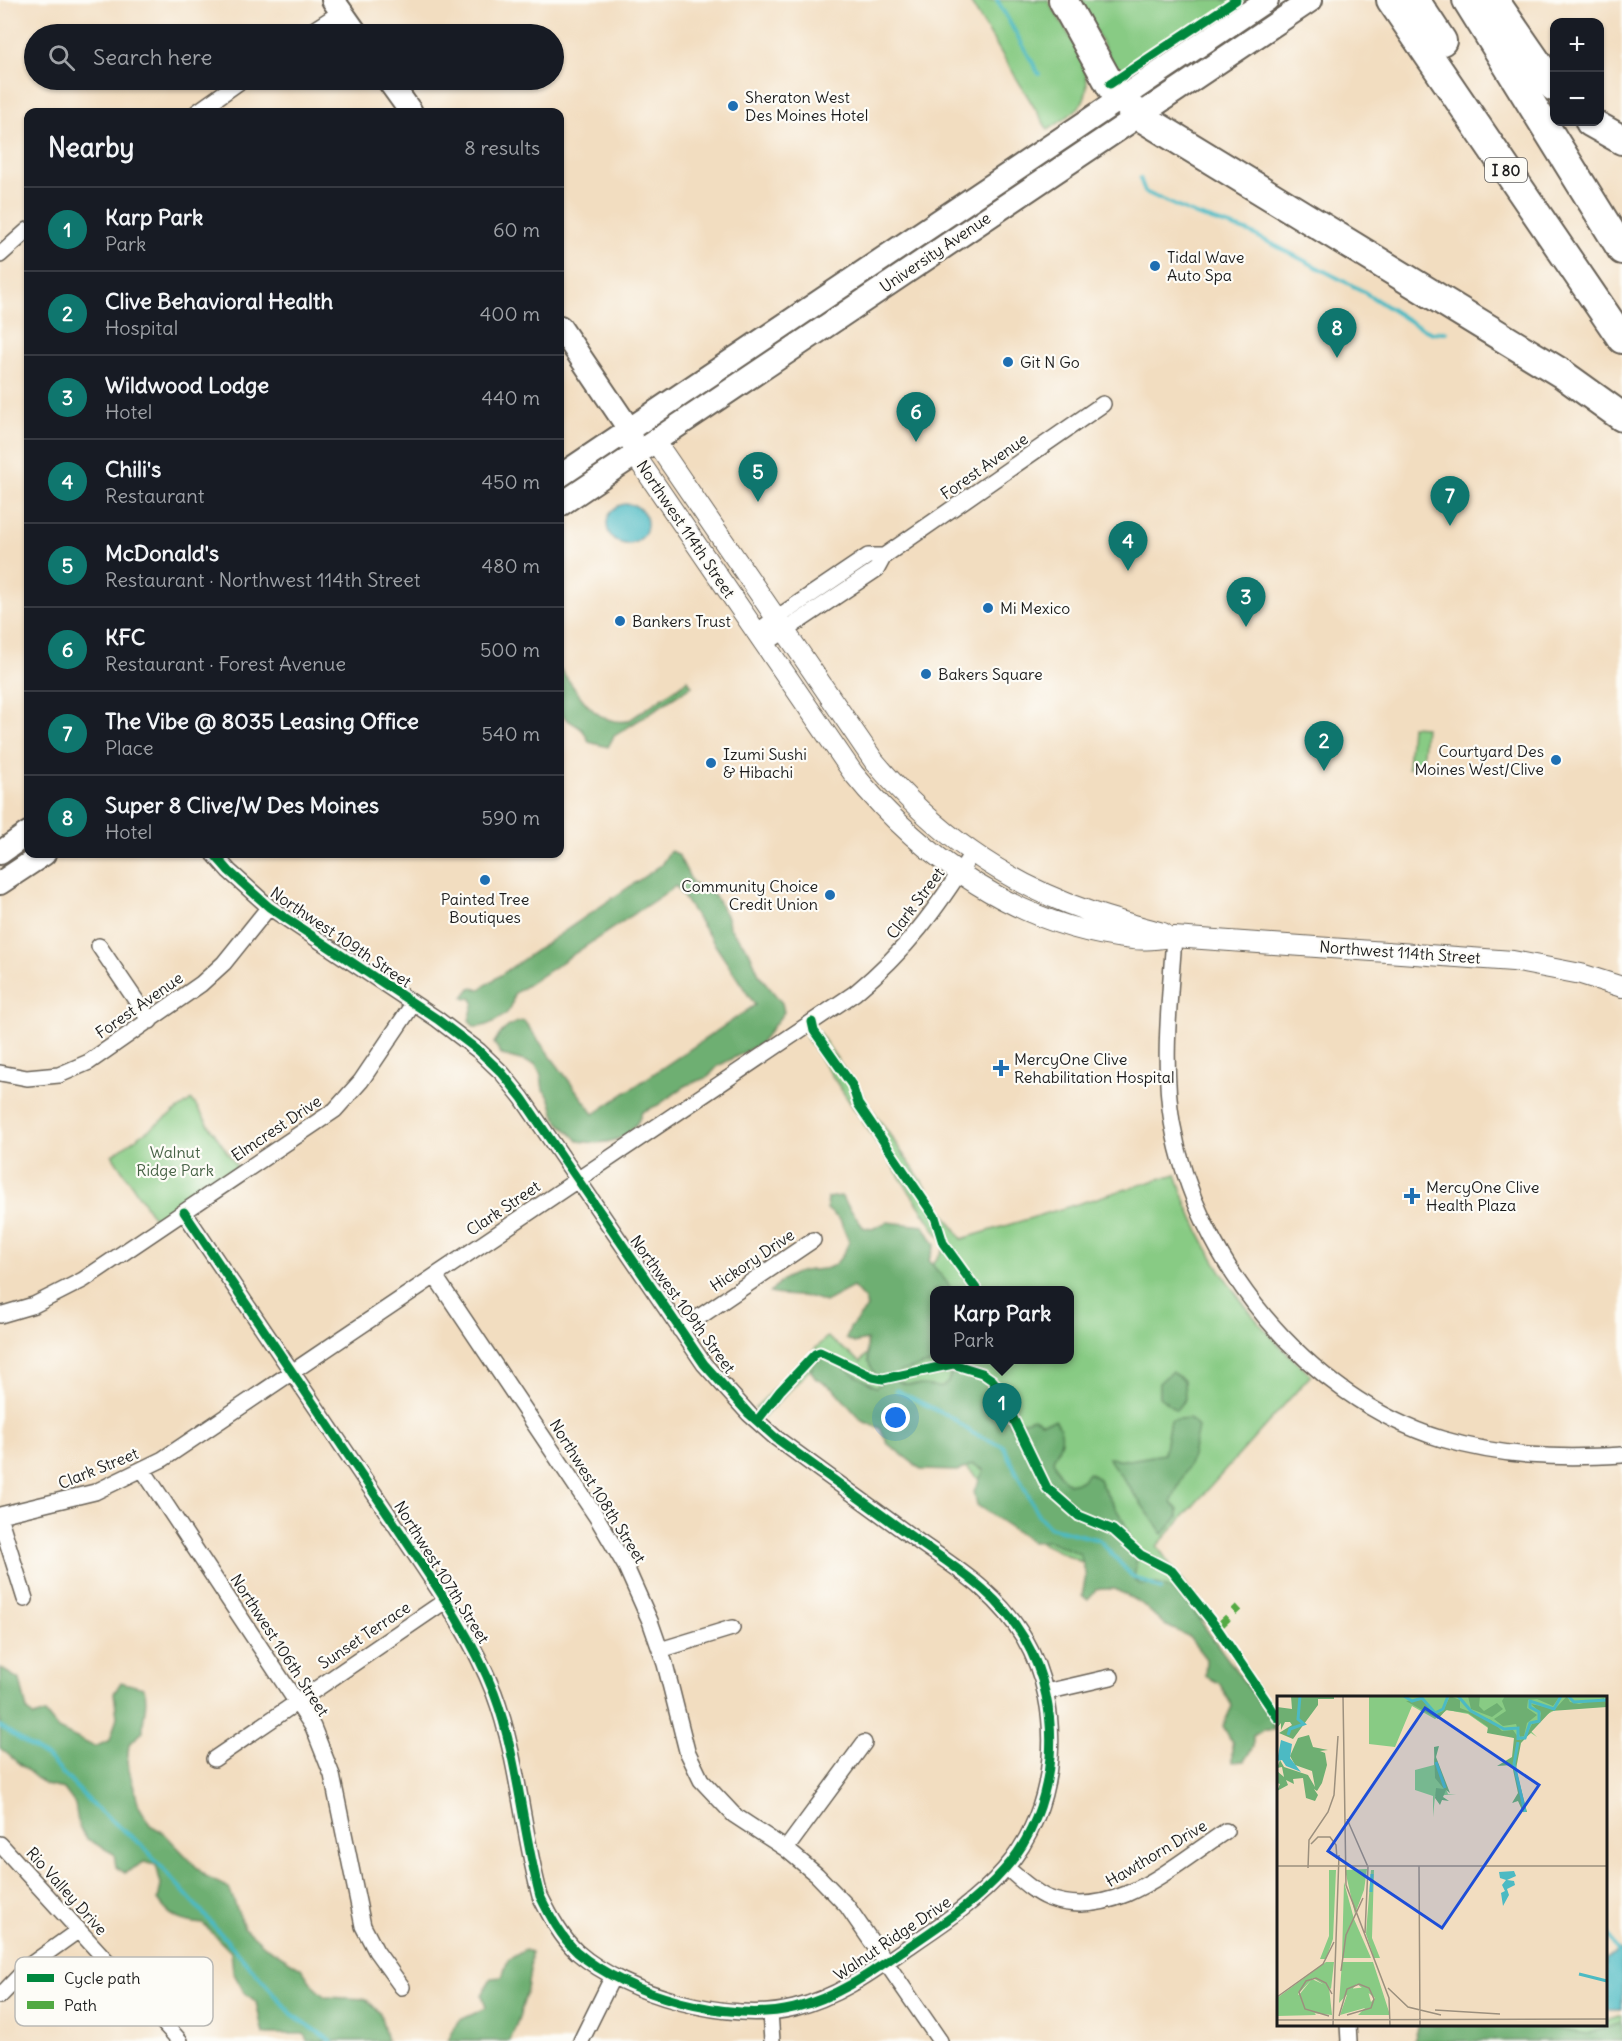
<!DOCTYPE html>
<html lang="en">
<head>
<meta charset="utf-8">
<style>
	body { margin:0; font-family:Delius,sans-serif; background:#242831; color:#f1f3f6 }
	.controls { position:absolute; right:18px; top:18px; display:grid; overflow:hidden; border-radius:12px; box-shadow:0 2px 4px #0004 }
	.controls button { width:54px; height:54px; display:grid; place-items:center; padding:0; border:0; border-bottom:2px solid #363941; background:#171b24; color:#f1f3f6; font:30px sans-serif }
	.you { position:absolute; left:896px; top:1418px; width:21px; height:21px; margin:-15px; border:4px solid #fff; border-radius:50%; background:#1a73e8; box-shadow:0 0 0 9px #1a73e833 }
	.badge { display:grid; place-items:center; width:39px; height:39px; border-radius:50%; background:#0f766e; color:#fff; font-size:20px; font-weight:700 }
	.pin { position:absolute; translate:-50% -50px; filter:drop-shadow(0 2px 3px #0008) }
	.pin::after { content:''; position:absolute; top:32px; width:21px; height:18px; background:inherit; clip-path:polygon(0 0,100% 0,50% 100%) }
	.popup { position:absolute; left:930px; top:1286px; width:144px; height:78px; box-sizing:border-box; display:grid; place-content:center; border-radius:12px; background:#171b24; filter:drop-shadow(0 2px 4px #0005); font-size:20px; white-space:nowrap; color:#9ea1a6 }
	.popup b { font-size:22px; color:#f1f3f6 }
	.popup::after { content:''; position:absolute; left:50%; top:100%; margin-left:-12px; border:12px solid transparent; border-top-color:#171b24 }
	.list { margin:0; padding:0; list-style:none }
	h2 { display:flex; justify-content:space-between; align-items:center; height:78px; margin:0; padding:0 24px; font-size:26px }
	h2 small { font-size:20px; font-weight:400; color:#9ea1a6 }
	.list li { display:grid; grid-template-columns:39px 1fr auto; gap:18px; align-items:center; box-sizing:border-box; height:84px; padding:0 24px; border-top:2px solid #363941 }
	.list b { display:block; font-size:22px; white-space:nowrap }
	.list p { margin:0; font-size:20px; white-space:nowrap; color:#9ea1a6 }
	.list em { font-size:20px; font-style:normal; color:#9ea1a6 }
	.icon { flex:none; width:33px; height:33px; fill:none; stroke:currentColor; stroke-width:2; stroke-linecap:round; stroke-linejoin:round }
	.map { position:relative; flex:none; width:1622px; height:2041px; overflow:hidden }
	.search { position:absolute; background:#171b24; box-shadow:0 2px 4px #0004; left:24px; top:24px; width:540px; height:66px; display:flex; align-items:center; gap:15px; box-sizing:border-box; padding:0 21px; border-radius:33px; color:#9ea1a6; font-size:22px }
	.panel { position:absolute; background:#171b24; box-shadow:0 2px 4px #0004; left:24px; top:108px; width:540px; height:750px; border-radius:12px }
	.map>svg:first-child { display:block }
</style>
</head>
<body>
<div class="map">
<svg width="1622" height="2041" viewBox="0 0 1622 2041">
	<rect width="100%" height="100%" fill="#fdfcf7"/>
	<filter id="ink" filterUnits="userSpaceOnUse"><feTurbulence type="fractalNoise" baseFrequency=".0167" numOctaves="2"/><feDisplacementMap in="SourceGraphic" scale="12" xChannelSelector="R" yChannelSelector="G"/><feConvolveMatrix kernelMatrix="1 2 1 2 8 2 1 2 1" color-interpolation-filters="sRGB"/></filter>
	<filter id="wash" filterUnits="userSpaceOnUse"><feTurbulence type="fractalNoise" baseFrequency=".008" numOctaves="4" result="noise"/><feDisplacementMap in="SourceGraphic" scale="24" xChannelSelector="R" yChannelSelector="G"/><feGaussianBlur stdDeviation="1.35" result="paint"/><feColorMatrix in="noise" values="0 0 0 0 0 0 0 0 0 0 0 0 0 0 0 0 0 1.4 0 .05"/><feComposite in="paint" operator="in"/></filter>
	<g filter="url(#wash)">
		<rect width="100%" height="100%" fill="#f2ddc0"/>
		<!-- green -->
		<path fill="#88cb84" stroke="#527450" stroke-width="1.5" fill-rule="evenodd" d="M969,0h79c15,27 56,78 31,107 -9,9 -20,16 -31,23z
			M1079,0h172l-124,84 -9,-11z
			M1411,726l14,1 -3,41h-14z
			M817,1030l145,209 214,-65c25,80 73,147 135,201l-154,171 56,79 -174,-83 -90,-93 -128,-91 -57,59 -9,-9 72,-71 34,25 85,-116 -140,-209zM934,1290h136v70h-136z
			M192,1100l46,68 -81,55 -45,-68z
			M1622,2015v26l-173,-16 136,1 21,-2v-4z"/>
		<!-- forest -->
		<path fill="#6eaf72" stroke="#456647" stroke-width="1.5" d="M560,669c18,22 33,57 68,52l60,-41 4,6 -78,50 -6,11 -19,-5c-7,-19 -15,-15 -26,-26 -8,-9 -4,-35 -3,-47z
			M670,851l8,3 15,30 18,8 5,6 12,21 1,8 20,24 11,25 22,27 2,9 -24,32 -42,22 -10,11 -21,8 -29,20 -16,7c-9,29 -37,34 -64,29 -6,-8 -16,-14 -21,-21 -6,-11 -4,-22 -14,-30l-2,-15 -6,-11 -33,-9 -8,-12c7,-12 16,-21 30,-22l70,93 161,-109 -79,-119 -162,108c-1,3 -1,6 -2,10 -2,12 -27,24 -38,23l-5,-7 5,-18 -3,-4 -5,1 -3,-2 7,-9 10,1 181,-124z
			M841,1196l22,31 9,2 15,-7 37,4 11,19 -6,15c7,11 16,18 23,30l8,-2 3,2h-29v70h10l-45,12v10c14,5 28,1 42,6l7,-6 4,-11c37,-3 46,28 59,55l22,-8 9,4 13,-2c12,13 5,26 -2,40l6,14 10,10 11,-3 9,-8 10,6c9,24 34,44 31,71l7,8 -3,22 8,5c21,-4 32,4 46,19l84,116 2,10h-11l-10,6v11l-9,14 -12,1v-20l-9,-16 9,-20 -13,-23 -14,-7 1,-17 -18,-23 -23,-11 -23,-21 -27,-15h-19l-8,11 -6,-4 4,-21 -6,-21 -31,-13 -17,1 -55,-37 -3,-14 10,-21 -11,-6 -15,7 -36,-1 -34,-26 -8,-16 -18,-7 -29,-33 -18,-10 -4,-7 3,-9 11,-5 51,30 4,-3 -12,-23 -1,-21 -13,3 -8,-4 4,-11 17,-20 -2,-8 -12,-13 -28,15c-19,-9 -35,-4 -55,-9 5,-5 11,-13 18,-16 29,-17 43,8 61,-35l-9,-22 -13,-11 1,-11z
			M1171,1372l13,8 1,19 -9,11 -17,-13v-14z
			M1189,1418l9,9 -7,33 -20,42 7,8v7l-15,17 -55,-76 21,2 35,-6 6,-34z
			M0,1668l20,12 7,30 7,7 11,-4 13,16 37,18 15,-7 7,-23 -3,-24 7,-11 23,6c5,15 -2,28 -1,44l-14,12 -2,19 12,43 11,19 13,7 43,45 23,11 15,39 21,19 36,22 13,19 11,10 41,2 14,14 7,28h-80l-3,-7h-41l-7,-32 -12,-10 -11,-20 -2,-20 -28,-28c-22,-2 -33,-6 -45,-24l3,-16 -5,-19 -12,-3 -19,11 -9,-6 -2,-13 -27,-15 -8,-11 -4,-24 -11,-15 -19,-4 -45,-37z
			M525,1950l6,2c0,32 -9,59 -21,89h-62l10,-20 28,-13 -4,-13 9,-17 11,-1 6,-17z
			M1622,2023v18h-208l5,-16h111l57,9z"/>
		<!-- water -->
		<path fill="#4cbac3" stroke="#346b70" stroke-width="1.5" d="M607 524a20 20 0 1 1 40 0a20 20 0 1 1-40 0Z
			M1622,1951v58h-16v-50z"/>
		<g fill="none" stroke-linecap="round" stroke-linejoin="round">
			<!-- stream -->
			<path stroke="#4cbac3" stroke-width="4" d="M997,0l42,74
				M1140,178l5,14 51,23 53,17 112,58 53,34 18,9 14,-1
				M896,1390l58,29 18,14 31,13 35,69 11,12 50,13 33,36 29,13
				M0,1726l48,32 47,49 48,39 149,168 39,27
				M1606,1931l14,25"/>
		</g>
	</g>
	<g filter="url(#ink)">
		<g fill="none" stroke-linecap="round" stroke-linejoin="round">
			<defs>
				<path id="minor" d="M307,34l34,-22
					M197,112l45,-32
					M0,255l28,-25
					M756,632l112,-76h16
					M765,644l112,-75 7,-13 219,-152
					M1174,937c-4,61 -12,125 -2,185 24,139 134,275 270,317 61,18 117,20 180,16
					M99,946l51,75
					M0,1073l27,5 32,-3 30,-13 112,-78 23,-21 45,-56
					M184,1212c68,102 138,203 206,305 37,56 79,112 104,176 24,64 28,136 46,203 10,20 21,41 37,56 49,43 154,72 217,56 44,-11 78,-36 114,-61 34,-23 69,-46 96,-77 55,-61 61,-162 20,-232 -28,-48 -72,-72 -116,-104 -44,-32 -88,-64 -132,-96l-27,-24 -45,-50 -182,-266 -20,-25 -23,-22 -42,-32 -168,-112 -40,-36 -15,-17
					M435,1276l161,240 30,51 24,54 15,43 22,87 14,29 33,35 52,34 31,26 30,31 93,135
					M0,1315l34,-10 49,-25 252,-170 26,-29 52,-77
					M680,1330l133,-90
					M143,1470l170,257 19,48 31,151 13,25 26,36
					M0,1515l95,-23 68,-33 692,-466c52,-43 81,-83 117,-140
					M0,1519l25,80
					M660,1650l72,-22
					M1046,1692l65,-15
					M214,1759l231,-158
					M0,1844l180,197
					M786,1849l78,-106
					M1007,1868c12,10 26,24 41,30 65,25 126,-33 178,-67
					M0,1996l30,-31 49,-35
					M770,2012l2,29
					M1348,2024l1,17
					M581,2041l32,-65"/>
				<path id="tertiary" d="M655,441l219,320c59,70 127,120 214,150 25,9 50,15 75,22
					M635,455l218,318c70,86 167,155 280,166 13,2 28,-1 41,-2l339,24 68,13 41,13"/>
				<path id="secondary" d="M333,0l24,34
					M388,80l23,32
					M560,327l69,102 3,13
					M560,476l707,-476
					M560,505l751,-505
					M0,853l28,-20
					M0,883l44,-29"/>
				<path id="motorway" d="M1063,0l49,88 26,27 423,258 61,44
					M1391,0l231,339
					M1415,0l27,41
					M1467,0l155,250
					M1494,0l60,87
					M1590,122l32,18"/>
			</defs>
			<!-- minor casing -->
			<use href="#minor" stroke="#676055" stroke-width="18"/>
			<!-- tertiary casing -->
			<use href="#tertiary" stroke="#676055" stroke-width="22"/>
			<!-- secondary casing -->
			<use href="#secondary" stroke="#676055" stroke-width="26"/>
			<!-- motorway casing -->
			<use href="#motorway" stroke="#676055" stroke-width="32"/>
			<!-- minor -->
			<use href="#minor" stroke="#fff" stroke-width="15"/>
			<!-- tertiary -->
			<use href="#tertiary" stroke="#fff" stroke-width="20"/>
			<!-- secondary -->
			<use href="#secondary" stroke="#fff" stroke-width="22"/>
			<!-- motorway -->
			<use href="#motorway" stroke="#fff" stroke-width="28"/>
			<!-- quiet -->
			<path stroke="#52a943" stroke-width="8" stroke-dasharray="15 8" stroke-linecap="butt" d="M1217,1628l22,-21"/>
			<defs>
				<path id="cycleway" d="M1110,84l126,-84
					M812,1022l2,9 38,54 6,19 77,113 8,26 34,47
					M184,1212c68,102 138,203 206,305 37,56 79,112 104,176 24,64 28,136 46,203 10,20 21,41 37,56 49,43 154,72 217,56 44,-11 78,-36 114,-61 34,-23 69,-46 96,-77 55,-61 61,-162 20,-232 -28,-48 -72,-72 -116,-104 -44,-32 -88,-64 -132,-96l-27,-24 -45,-50 -182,-266 -20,-25 -23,-22 -42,-32 -168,-112 -40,-36 -15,-17
					M757,1421l23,-30 35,-37 5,-2 53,25 10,2 70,-15 29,9 10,7 6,7 49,101 32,28 34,14 28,25 31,16 45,57 61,90"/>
			</defs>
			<!-- cycleway casing -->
			<use href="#cycleway" stroke="#fdfcf7" stroke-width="13"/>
			<!-- cycleway -->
			<use href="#cycleway" stroke="#00873e" stroke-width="9"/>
		</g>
	</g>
	<!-- markers -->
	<g fill="#1f6fb2" stroke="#fdfcf7" stroke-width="2">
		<circle cx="733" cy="106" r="6"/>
		<circle cx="1155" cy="266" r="6"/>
		<circle cx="1008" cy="362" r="6"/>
		<circle cx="988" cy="608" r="6"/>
		<circle cx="620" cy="621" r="6"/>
		<circle cx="926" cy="674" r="6"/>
		<circle cx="1556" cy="760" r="6"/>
		<circle cx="711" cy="763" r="6"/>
		<circle cx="485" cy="880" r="6"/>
		<circle cx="830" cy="895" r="6"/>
		<path d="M998 1059h6v6h6v6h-6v6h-6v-6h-6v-6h6z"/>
		<path d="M1409 1187h6v6h6v6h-6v6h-6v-6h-6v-6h6z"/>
	</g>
	<g text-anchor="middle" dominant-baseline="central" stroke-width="4.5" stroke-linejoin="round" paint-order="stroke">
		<!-- shield labels -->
		<rect fill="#fdfcf7" stroke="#605f5e" stroke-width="1.5" x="1485" y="158" width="42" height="24" rx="4.5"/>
		<g font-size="15" font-weight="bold" fill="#1c1c1c">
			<text x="1506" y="170">I 80</text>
		</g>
		<!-- poi labels -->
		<g font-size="16" fill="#1c1c1c" stroke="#fdfcf7" text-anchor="start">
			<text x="745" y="97">Sheraton West<tspan x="745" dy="18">Des Moines Hotel</tspan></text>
			<text x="1167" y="257">Tidal Wave<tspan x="1167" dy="18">Auto Spa</tspan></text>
			<text x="1020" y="362">Git N Go</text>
			<text x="1000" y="608">Mi Mexico</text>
			<text x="632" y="621">Bankers Trust</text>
			<text x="938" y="674">Bakers Square</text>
			<text x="1544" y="751" text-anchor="end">Courtyard Des<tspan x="1544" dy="18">Moines West/Clive</tspan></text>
			<text x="723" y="754">Izumi Sushi<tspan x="723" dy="18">&amp; Hibachi</tspan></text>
			<text x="818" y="886" text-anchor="end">Community Choice<tspan x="818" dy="18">Credit Union</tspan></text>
			<text x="485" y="899" text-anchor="middle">Painted Tree<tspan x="485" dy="18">Boutiques</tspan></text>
			<text x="1014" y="1059">MercyOne Clive<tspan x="1014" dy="18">Rehabilitation Hospital</tspan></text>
			<text x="1426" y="1187">MercyOne Clive<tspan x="1426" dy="18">Health Plaza</tspan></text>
		</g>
		<!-- street labels -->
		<g font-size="16" fill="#1c1c1c" stroke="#fdfcf7">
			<text transform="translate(935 252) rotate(-34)">University Avenue</text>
			<text transform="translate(984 466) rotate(-35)">Forest Avenue</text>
			<text transform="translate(686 529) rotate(56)">Northwest 114th Street</text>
			<text transform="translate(915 903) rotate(-53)">Clark Street</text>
			<text transform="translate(341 937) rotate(34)">Northwest 109th Street</text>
			<text transform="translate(1400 952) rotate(4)">Northwest 114th Street</text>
			<text transform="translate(139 1005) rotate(-35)">Forest Avenue</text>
			<text transform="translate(276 1128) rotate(-34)">Elmcrest Drive</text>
			<text transform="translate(503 1208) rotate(-34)">Clark Street</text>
			<text transform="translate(752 1260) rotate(-34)">Hickory Drive</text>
			<text transform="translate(683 1304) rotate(54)">Northwest 109th Street</text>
			<text transform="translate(98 1468) rotate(-22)">Clark Street</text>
			<text transform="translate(598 1491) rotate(58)">Northwest 108th Street</text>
			<text transform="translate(442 1572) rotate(58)">Northwest 107th Street</text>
			<text transform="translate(364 1635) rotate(-34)">Sunset Terrace</text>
			<text transform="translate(280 1645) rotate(57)">Northwest 106th Street</text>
			<text transform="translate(1156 1853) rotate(-31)">Hawthorn Drive</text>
			<text transform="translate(67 1891) rotate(48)">Rio Valley Drive</text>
			<text transform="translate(892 1938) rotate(-34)">Walnut Ridge Drive</text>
		</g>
		<!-- park labels -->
		<g font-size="16" fill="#476246" stroke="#fdfcf7">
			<text x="175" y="1152">Walnut<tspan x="175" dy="18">Ridge Park</tspan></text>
		</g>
	</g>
	<!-- overview -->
	<g transform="translate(1277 1696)">
		<rect width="330" height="330" fill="#f2ddc0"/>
		<path d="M92,0h238v11h-46l-19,10 -11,14 6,6 -6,-4 -11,9 -11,-7h-11l-30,-21 -21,-4 -12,9 -23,-13 -17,41 -26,-3zM157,61l14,37h8l-21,2 -2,21v-21l-18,-6v-20l19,-5zM90,173l-3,21 -9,24 -10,-44zM52,174h7l-3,69 -7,20h-6l9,-23zM94,174h3l-2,68 8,20h-6l-8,-24zM67,186l10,37 17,39h-29zM49,266h8l-3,27 -18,-11 -15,16 18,21 -39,1v-18zM65,266h31l17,53h-32l17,-17 -18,-14 -18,19zM35,283l17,8 3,28 -20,-2 -13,-18zM90,291l5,19 -32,9 9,-26z" fill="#88cb84"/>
		<path d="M14,0h43v3h-16v6l-25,34 -14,-6 13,-8 -2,-3h-5l-4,8v-7l-4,5v-21l15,2zM173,0l10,4v8l31,12 11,11 11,-1 7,10 5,-2 7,-14 7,-2 2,-9 -10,-9 24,5 12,-13 3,6 9,2 25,-6 3,9 -56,4 -30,32 -5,26 11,43h-4l-5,-11 -6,2 6,-10 -6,-28 -15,1 15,-9 2,-19 -27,-5 1,-6 -20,-14 -22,-3 -8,9 -32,-18 18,-1 12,14 7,-3zM191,0h12l-1,10 5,5 13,-8 6,6 -11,8 -21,-8zM228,0h55l-7,10 -16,-7 -9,1 -1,8 10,7 -10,8 -3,13 -4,1 -4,-13 -13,2 -9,-7 12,-8 -4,-10zM32,39l4,12 15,3 -8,1 5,2 2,12 -5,18 -5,8 -3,-2 4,6 -3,6 -9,-3 -3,-20 -10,1 1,5 -8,-4 2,5 -11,6 3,-7 -3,-1v-12l7,6 -2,-10 -5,1 3,-8 4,7 24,8 7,12 -3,-16 -17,-6 -5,-9 8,-18zM162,50l-3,11 14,36 -4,-3 -3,7 6,4 -7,-1 -2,5 -5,-7 1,-10 8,1 -9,-11 -1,-31z" fill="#6eaf72"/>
		<path d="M4,44l11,4 -2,14 11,14 -15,-6 -4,-6 -5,1zM237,175l2,5 -9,4 7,1 1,4 -8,4 2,6 -6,11 -2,-13 4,-2 -3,-6 4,-5 -6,-2 -1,-6z" fill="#4cbac3"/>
		<path fill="none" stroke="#4cbac3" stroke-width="3" d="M127,0l8,5 10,-3 13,15 8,-4 5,-13M181,0l13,15 33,18 14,-1v12M291,0l6,6 33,-2M11,39l2,-6 14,-5 -6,-5 2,-23M242,42h6l5,-15 9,-2v-9l-9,-5v-6l24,8 7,-13M241,46l-4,22 11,48M159,66l9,26M94,196l1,-18M302,278l28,7"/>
		<path fill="none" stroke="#9c907e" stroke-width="1.5" d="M66,0l3,189 43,113 1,28M70,123l21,48 -3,66M34,148l7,-7h12l6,8 1,14M0,170h330M142,170l1,160M31,172l1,-28 19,-28 6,-17 4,-59M64,275l5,-36 17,-37M111,292l20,19 33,8M0,301l46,-33 11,-22M158,314l65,4M52,320l-24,-7 -6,-17 7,-11 10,-3 10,5 6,11M62,320l8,-27 12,-5 10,4 5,11 -3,9 -24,7M0,324l330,-1M56,329l6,-170"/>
		<path fill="#1d4ed8" fill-opacity="0.15" stroke="#1d4ed8" stroke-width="3" d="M148,12l114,77 -97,143 -114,-77z"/>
		<rect width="330" height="330" fill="none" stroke="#1c1c1c" stroke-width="3"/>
	</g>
	<!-- legend -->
	<rect x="15" y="1957" width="198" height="69" rx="9" fill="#fdfcf7" stroke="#bab9b5" stroke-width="1.5"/>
	<rect x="27" y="1974" width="27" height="8" fill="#00873e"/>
	<rect x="27" y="2001" width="27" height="8" fill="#52a943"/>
	<g font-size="16" fill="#1c1c1c">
		<text x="64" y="1984">Cycle path</text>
		<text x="64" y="2011">Path</text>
	</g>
</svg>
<div class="controls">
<button>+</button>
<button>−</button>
</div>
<div class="you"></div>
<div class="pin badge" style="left:1002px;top:1433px">1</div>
<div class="popup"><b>Karp Park</b>Park</div>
<div class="pin badge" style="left:1324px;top:771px">2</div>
<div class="pin badge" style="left:1246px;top:627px">3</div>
<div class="pin badge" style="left:1128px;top:571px">4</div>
<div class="pin badge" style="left:758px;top:502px">5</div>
<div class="pin badge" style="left:916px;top:442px">6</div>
<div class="pin badge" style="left:1450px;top:526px">7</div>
<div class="pin badge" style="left:1337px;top:358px">8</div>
<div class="search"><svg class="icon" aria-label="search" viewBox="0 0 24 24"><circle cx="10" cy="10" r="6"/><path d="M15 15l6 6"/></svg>Search here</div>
<section class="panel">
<h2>Nearby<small>8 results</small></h2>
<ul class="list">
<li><span class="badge">1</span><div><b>Karp Park</b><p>Park</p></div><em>60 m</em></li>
<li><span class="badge">2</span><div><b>Clive Behavioral Health</b><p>Hospital</p></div><em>400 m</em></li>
<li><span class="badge">3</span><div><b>Wildwood Lodge</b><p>Hotel</p></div><em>440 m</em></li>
<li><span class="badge">4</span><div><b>Chili's</b><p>Restaurant</p></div><em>450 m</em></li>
<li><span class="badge">5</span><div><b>McDonald's</b><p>Restaurant · Northwest 114th Street</p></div><em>480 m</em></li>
<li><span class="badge">6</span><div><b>KFC</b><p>Restaurant · Forest Avenue</p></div><em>500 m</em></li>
<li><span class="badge">7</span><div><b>The Vibe @ 8035 Leasing Office</b><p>Place</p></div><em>540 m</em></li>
<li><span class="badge">8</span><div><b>Super 8 Clive/W Des Moines</b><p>Hotel</p></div><em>590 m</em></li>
</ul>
</section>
</div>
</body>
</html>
